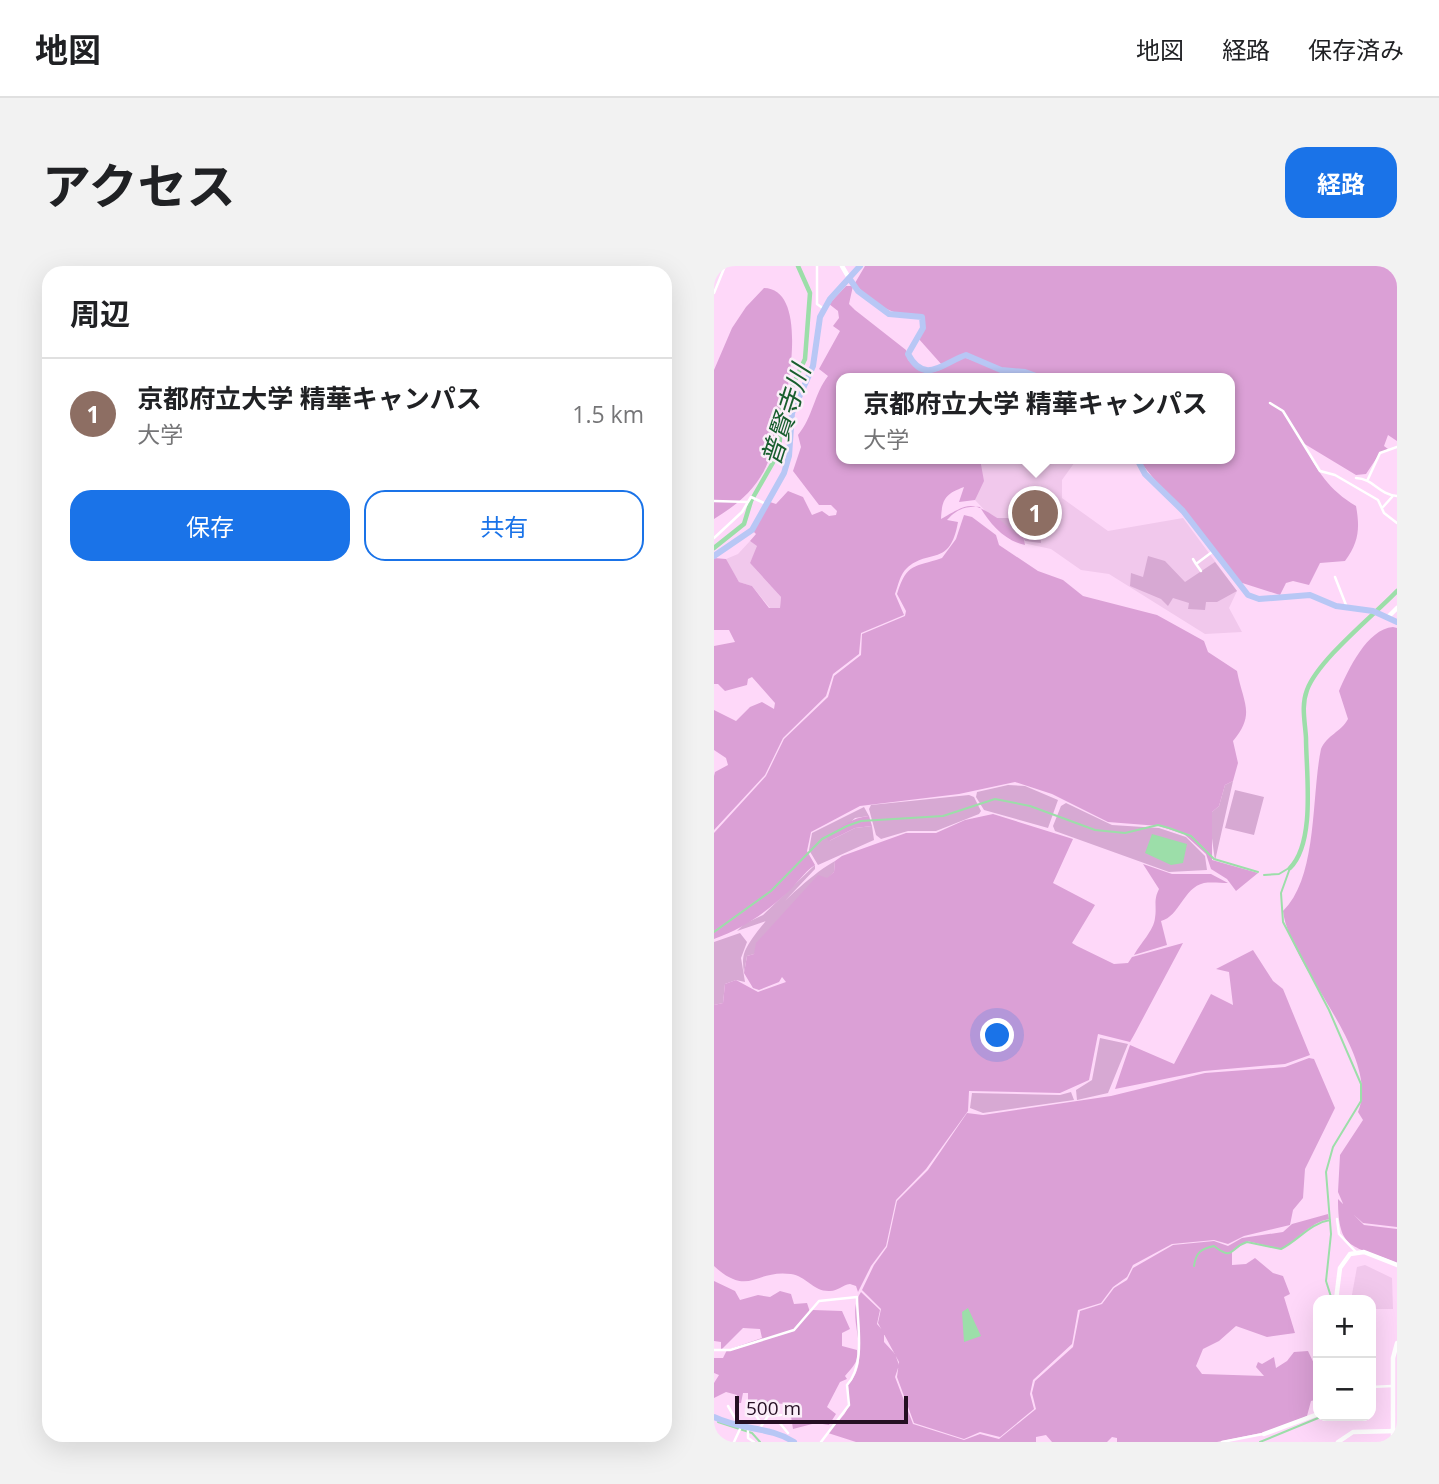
<!DOCTYPE html>
<html lang="ja">
<head>
<meta charset="utf-8">
<style>
	body { margin:0; font-family:"Open Sans","Noto Sans JP",sans-serif; background:#f2f2f2; color:#202124 }
	.controls { position:absolute; right:21px; bottom:21px; display:grid; overflow:hidden; border-radius:14px; box-shadow:0 7px 28px #0002 }
	.controls button { width:63px; height:63px; display:grid; place-items:center; padding:0; border:0; border-bottom:2px solid #e0e0e0; background:#fff; color:#202124; font:35px sans-serif }
	.scale { position:absolute; left:21px; bottom:18px; width:173px; box-sizing:border-box; padding-left:7px; border:4px solid #250f23; border-top:0; font-size:19px; line-height:24px; white-space:nowrap; color:#250f23; -webkit-text-stroke:5px #fbeef9; paint-order:stroke }
	.you { position:absolute; left:284px; top:770px; width:24px; height:24px; margin:-18px; border:5px solid #fff; border-radius:50%; background:#1a73e8; box-shadow:0 0 0 10px #1a73e833 }
	.badge { display:grid; place-items:center; width:46px; height:46px; border-radius:50%; background:#1a73e8; color:#fff; font-size:23px; font-weight:700 }
	.pin { position:absolute; translate:-50% -50%; border:4px solid #fff; box-shadow:0 2px 7px #0006 }
	.popup { position:absolute; left:122px; top:107px; width:399px; height:91px; box-sizing:border-box; display:grid; place-content:center; border-radius:14px; background:#fff; filter:drop-shadow(0 2px 5px #0005); font-size:23px; white-space:nowrap; color:#757577 }
	.popup b { font-size:26px; color:#202124 }
	.popup::after { content:''; position:absolute; left:50%; top:100%; margin-left:-14px; border:14px solid transparent; border-top-color:#fff }
	.list { margin:0; padding:0; list-style:none }
	h2 { display:flex; justify-content:space-between; align-items:center; height:91px; margin:0; padding:0 28px; font-size:30px }
	h2 small { font-size:23px; font-weight:400; color:#757577 }
	.list li { display:grid; grid-template-columns:46px 1fr auto; gap:21px; align-items:center; box-sizing:border-box; height:112px; padding:0 28px; border-top:2px solid #e0e0e0 }
	.list b { display:block; font-size:26px; white-space:nowrap }
	.list p { margin:0; font-size:23px; white-space:nowrap; color:#757577 }
	.list em { font-size:23px; font-style:normal; color:#757577 }
	.actions { display:flex; gap:14px; padding:21px 28px }
	.actions a { flex:1; padding:16px 0; border:2px solid #1a73e8; border-radius:21px; text-align:center; font-size:24px; color:#1a73e8 }
	.actions .main { background:#1a73e8; color:#fff }
	.map { position:relative; flex:none; width:683px; height:1176px; overflow:hidden; border-radius:21px }
	header { display:flex; align-items:center; gap:42px; box-sizing:border-box; height:98px; padding:0 35px; background:#fff; border-bottom:2px solid #e0e0e0 }
	header strong { font-size:33px }
	nav { display:flex; gap:38px; margin-inline-start:auto; font-size:24px }
	.intro { display:flex; align-items:center; justify-content:space-between; box-sizing:border-box; height:168px; padding:0 42px }
	h1 { margin:0; font-size:49px }
	.button { padding:18px 32px; border-radius:21px; background:#1a73e8; color:#fff; font-size:24px; font-weight:700 }
	main { display:flex; gap:42px; padding:0 42px }
	aside { flex:1; background:#fff; border-radius:21px; box-shadow:0 7px 28px #0002 }
	.map>svg:first-child { display:block }
</style>
</head>
<body>
<header>
<strong>地図</strong>
<nav><a>地図</a><a>経路</a><a>保存済み</a></nav>
</header>
<div class="intro"><h1>アクセス</h1><a class="button">経路</a></div>
<main>
<aside>
<h2>周辺<small></small></h2>
<ul class="list">
<li><span class="badge" style="background:#8d6e63">1</span><div><b>京都府立大学 精華キャンパス</b><p>大学</p></div><em>1.5 km</em></li>
</ul>
<div class="actions"><a class="main">保存</a><a>共有</a></div>
</aside>
<div class="map">
<svg width="683" height="1176" viewBox="0 0 683 1176">
	<rect width="100%" height="100%" fill="#fed8f9"/>
	<!-- built -->
	<path fill="#f1c8ec" d="M266,193h97l-15,21v18l46,33 75,-13 54,73 -8,17 13,24 -37,2 -96,-60 -28,-4 -30,-21 -37,-8 -39,-41z
		M36,275l8,5 -8,17 31,34 -1,11h-10l-18,-22 -13,-4 -12,-20 -1,-3 12,-5z
		M651,999l27,13 1,31h-22v-9h-20l6,-33z"/>
	<!-- green -->
	<path fill="#d7a9d3" d="M282,252h44l1,25 -16,-2 -3,-6 -10,-3z
		M434,290l17,5 20,21 30,-20 22,29 -20,11h-11l-1,8 -17,-1 1,-6 -16,-5 -5,8 -7,-7 -31,-13 1,-13 12,4z
		M519,515l-18,80 -5,-38 2,-11 7,-6 6,-21z
		M294,519l17,1 33,14 -10,28 -64,-18 -8,-13 1,-5z
		M521,524l29,7 -10,38 -29,-7z
		M255,529l5,2 7,14 -2,3 -43,17h-28l-27,8 -5,-4 -7,-26 2,-4z
		M352,537l46,22 47,3 27,9 19,19 2,14 -38,2 -114,-41 -2,-5 8,-20z
		M150,541l5,9 -14,2 -26,23 26,-13 17,-2 2,14 -56,25 -9,-15 3,-17z
		M121,595l-1,11 -80,82 -7,2 -3,17c-1,-7 -2,-15 1,-22 12,-27 64,-76 90,-90z
		M101,599v4l-49,52 -29,10 7,-7 19,-9z
		M26,667l7,9 -6,16 4,24 -9,-2 -11,4 -2,19 -9,2v-63z
		M386,772l28,6 -20,49 -31,7 -1,-10 16,-10z
		M357,826l3,8 -91,13 -13,-5 2,-15 88,2z"/>
	<!-- forest -->
	<path fill="#dba0d6" d="M151,0h532v175l-9,-6 -4,11 4,3 -8,4 -14,21 -10,1 -53,-32c14,28 26,47 53,63 4,22 3,36 -11,55l-25,2 -11,22 -16,-4 -7,2 -6,12 -44,-14 -98,-122h91v-81h-184l-19,-7 -24,-3 -35,-14 -25,11 -24,-27 7,-18c-28,-5 -52,-13 -70,-37z
		M132,20h7l-4,18 6,6 51,40 2,10 21,13 11,-3 23,-13 51,17 -4,4h-169v81h139l4,22 -9,19 -16,2 5,-15c-19,7 -22,12 -23,32 28,-16 30,-19 59,1 9,7 11,13 23,15l2,10c-20,-4 -35,-21 -45,-38 -15,-1 -23,2 -33,13l11,2c-8,46 -29,26 -51,46 -7,6 -9,18 -12,26l9,21 -43,18 -2,21 -26,20 -7,22 -43,42 -18,37 -51,55v-54l1,-4 13,-7 -2,-7 -12,-8v-40l22,11 14,-14 12,-5 12,7 1,-6 -23,-26 -4,2 -1,6 -22,6 -7,-7h-4v-38l21,-4 -6,-12h-15v-72l12,1 13,23 13,4 17,22h11l1,-11 -31,-34 7,-17 -7,-5 6,-7 -3,-3 17,-29 6,2 12,-13 15,6 9,18 10,-4 7,5 7,-1 1,-4 -6,-6h-12l-26,-34 8,-24 -3,-12c15,-18 16,-41 30,-59l-9,-7 21,-38 -7,-5 6,-8 -1,-7 -9,-7z
		M50,22c55,1 15,156 0,183 -12,22 -29,35 -50,48v-149l18,-42 14,-21z
		M250,249l8,2 24,18 3,10 39,26 25,9 20,16 74,19 47,26 4,11 29,19c6,32 19,43 -4,70l5,22 -5,18 -8,4 -6,21 -7,6v48l46,13 -22,18 -9,-12 -16,-10 -5,-15 -22,-20 -25,-8 -51,-4 -56,-28 -37,-12 -56,12 -99,12 -49,26 -4,19 8,14c-12,8 -17,18 -27,27 -23,21 -45,37 -74,47v-106l52,-57 18,-37 44,-42 6,-21 27,-21 1,-21 43,-18 1,-5 -9,-17c10,-32 17,-26 45,-36l14,-19z
		M679,361l4,1v599l-34,-4 -19,-17 -6,-14 2,-37 23,-35 -5,-8c24,-57 -68,-144 -75,-201 35,-34 28,-114 38,-162 6,-14 20,-17 27,-30l-9,-28c9,-21 28,-62 54,-64z
		M279,548l80,25 -20,44 42,22 -23,38 5,3 37,18 14,-1 4,-6 51,-14 -49,92 -4,7 -32,-8 -9,46 -29,13 -91,-2 -1,20 -42,58 -30,31 -10,46 -15,20 -13,26 -2,-6 -6,-2c-8,1 -12,7 -20,7 -16,1 -24,-15 -39,-17 -36,-5 -42,24 -77,-8v-261l9,-2 2,-19 11,-4 22,12 28,-10 -4,-5 -3,5 -20,8 -6,-2 -9,-15 3,-17 7,-2 2,-11 62,-68 9,3 7,-6 1,-11 7,-5 64,-23h30l29,-13z
		M155,550l3,10 -17,2 -26,13 -2,-3c13,-12 25,-20 42,-22z
		M429,598l29,10h39l17,9c-7,0 -17,-1 -24,0 -21,5 -24,33 -43,38l6,24 -33,10c6,-11 20,-25 21,-37 2,-12 -2,-17 4,-29z
		M539,684l20,31 10,8 27,66 -25,9 -81,7 -89,18 15,-44 44,19 37,-70 22,11 -4,-33 -13,-3z
		M595,792l5,1 21,49 -30,61 -2,29 -10,12 -3,15 -46,11 -16,8 -14,-4 -42,4 -39,21 -6,12 -14,10 -12,16 -23,7 -6,34 -39,36 -3,14 4,15 -34,28 -20,-5 -16,7 -50,-16 -17,-46 2,-15 -21,-39 3,-14 -19,-19 12,-25 13,-18 10,-46 31,-31 39,-57 16,2 128,-19 94,-23 80,-6z
		M624,933l26,26 33,4v34c-44,-19 -59,-10 -59,-64z
		M614,948l1,5c-20,4 -31,21 -48,30l-34,-8 -15,11v13l14,-1 9,-6 18,15 10,3 7,18 -6,3 11,36 -28,4 -31,-11 -17,15 -16,8 -7,17 6,8 62,2 -8,-9 2,-5 4,2 12,-7 2,11 11,-7 7,-9 14,-1 10,21 -4,14 4,1v12l-7,2 -4,15 -4,2 -37,14 -49,10h-100v-4l-5,-1 -5,5h-55l-6,-7 -10,2v5h-180l-28,-9c18,-22 22,-17 20,-48 27,-29 -5,-67 13,-93l19,18 -3,14 7,8v10l11,12 4,11 -4,12 18,47 51,16 16,-6 19,5 37,-30 -4,-16 3,-12 38,-34 7,-36 22,-7 12,-16 13,-8 6,-12 40,-23 41,-4 14,5 14,-8 41,-6 9,-8z
		M0,1015l21,10 5,9 18,-5 12,2 10,-6 11,3 3,10 13,-1 3,9 3,-2 29,1 8,18 -8,4v13l15,4c2,13 -5,17 -12,26l2,3 -7,3 -13,25 9,7 -7,11 -13,-2 -23,6 -4,-25 -26,-1 -3,5 -4,-1v-6l-8,-1v-7h-5l-2,10h-4v-8l-11,-3 -12,6v-15l5,-8 -5,-2v-15h9l4,-8 35,-12 -2,-9 -17,-1 -22,22v-8l-7,-1z"/>
	<!-- water -->
	<path fill="#9cdea9" d="M438,568l35,10 -4,19 -12,2 -26,-12z
		M254,1042l13,28 -17,6 -2,-30z"/>
	<g fill="none" stroke-linecap="round" stroke-linejoin="round">
		<!-- stream -->
		<path stroke="#9cdea9" stroke-width="2" d="M576,602l-9,25 2,29 46,88 32,74v17l-28,46 -7,25 5,62 -5,47 6,19
			M550,609l15,-1 10,-6
			M0,666l57,-41 51,-52 25,-13 14,-5 82,-5 52,-17 35,7 65,24 30,3 33,-8 11,3 22,8 23,23 44,13
			M480,1000c2,-14 7,-17 20,-20 20,16 16,1 33,-4l34,7c18,-9 29,-26 49,-29
			M4,1156l34,11 8,9
			M546,1176l63,-26"/>
		<!-- river -->
		<path stroke="#9cdea9" stroke-width="4.5" d="M0,282l30,-24 7,-23 28,-49 3,-44 23,-49 5,-66 -12,-27
			M576,602c26,-26 16,-96 16,-130 -1,-17 -5,-32 1,-48 11,-30 66,-74 90,-99"/>
		<!-- pedestrian -->
		<path stroke="#fff" stroke-width="2.5" d="M479,293l3,5 16,-12
			M482,298l5,7"/>
		<!-- minor -->
		<path stroke="#fff" stroke-width="2.5" d="M103,0v38l7,5
			M0,27l11,-27
			M556,137l13,8 37,60 15,4 43,25 6,13 13,10
			M642,212c18,1 22,16 41,18
			M654,213l12,-26 17,-6
			M0,235l34,1
			M669,241l9,-10
			M0,272l28,-26 9,-15 13,6
			M621,311l11,28
			M623,953l2,15 17,18
			M0,1084h16l64,-20 25,-29 38,-4c0,27 9,67 -10,88l2,20 -28,37
			M657,1121l21,-1
			M14,1140l11,19
			M37,1142l10,15
			M64,1155l10,12
			M46,1162l8,-12 13,-1
			M34,1164v8l6,4
			M20,1176l6,-13
			M508,1176l41,-8"/>
		<!-- tertiary -->
		<path stroke="#fff" stroke-width="4.5" d="M128,0l7,12
			M674,351l9,-9
			M622,1034l4,-32 10,-14 14,-2 33,13
			M550,1168l54,-20
			M624,1176l15,-10 44,-1
			M679,1176v-84l4,-15"/>
		<!-- primary -->
		<path stroke="#b8c7f5" stroke-width="6" d="M135,12l9,13 31,23 33,3 1,11 -15,26c17,32 36,8 58,1l35,15 24,2 17,6
			M423,193l8,15 38,37 65,84 11,4 51,-4 26,11 37,5 24,11
			M0,290l38,-26 32,-57 5,-17 3,-43 21,-47 7,-49 10,-18 30,-33
			M0,1151c29,14 55,9 80,25"/>
	</g>
	<g text-anchor="middle" dominant-baseline="central" stroke-width="5" stroke-linejoin="round" paint-order="stroke">
		<!-- water labels -->
		<g font-size="26" font-style="italic" fill="#185e2e" stroke="#fbeef9">
			<text transform="translate(71 149) rotate(-72)">普賢寺川</text>
		</g>
	</g>
</svg>
<div class="controls">
<button>+</button>
<button>−</button>
</div>
<div class="scale">500 m</div>
<div class="you"></div>
<div class="pin badge" style="left:321px;top:247px;background:#8d6e63">1</div>
<div class="popup"><b>京都府立大学 精華キャンパス</b>大学</div>
</div>
</main>
</body>
</html>
